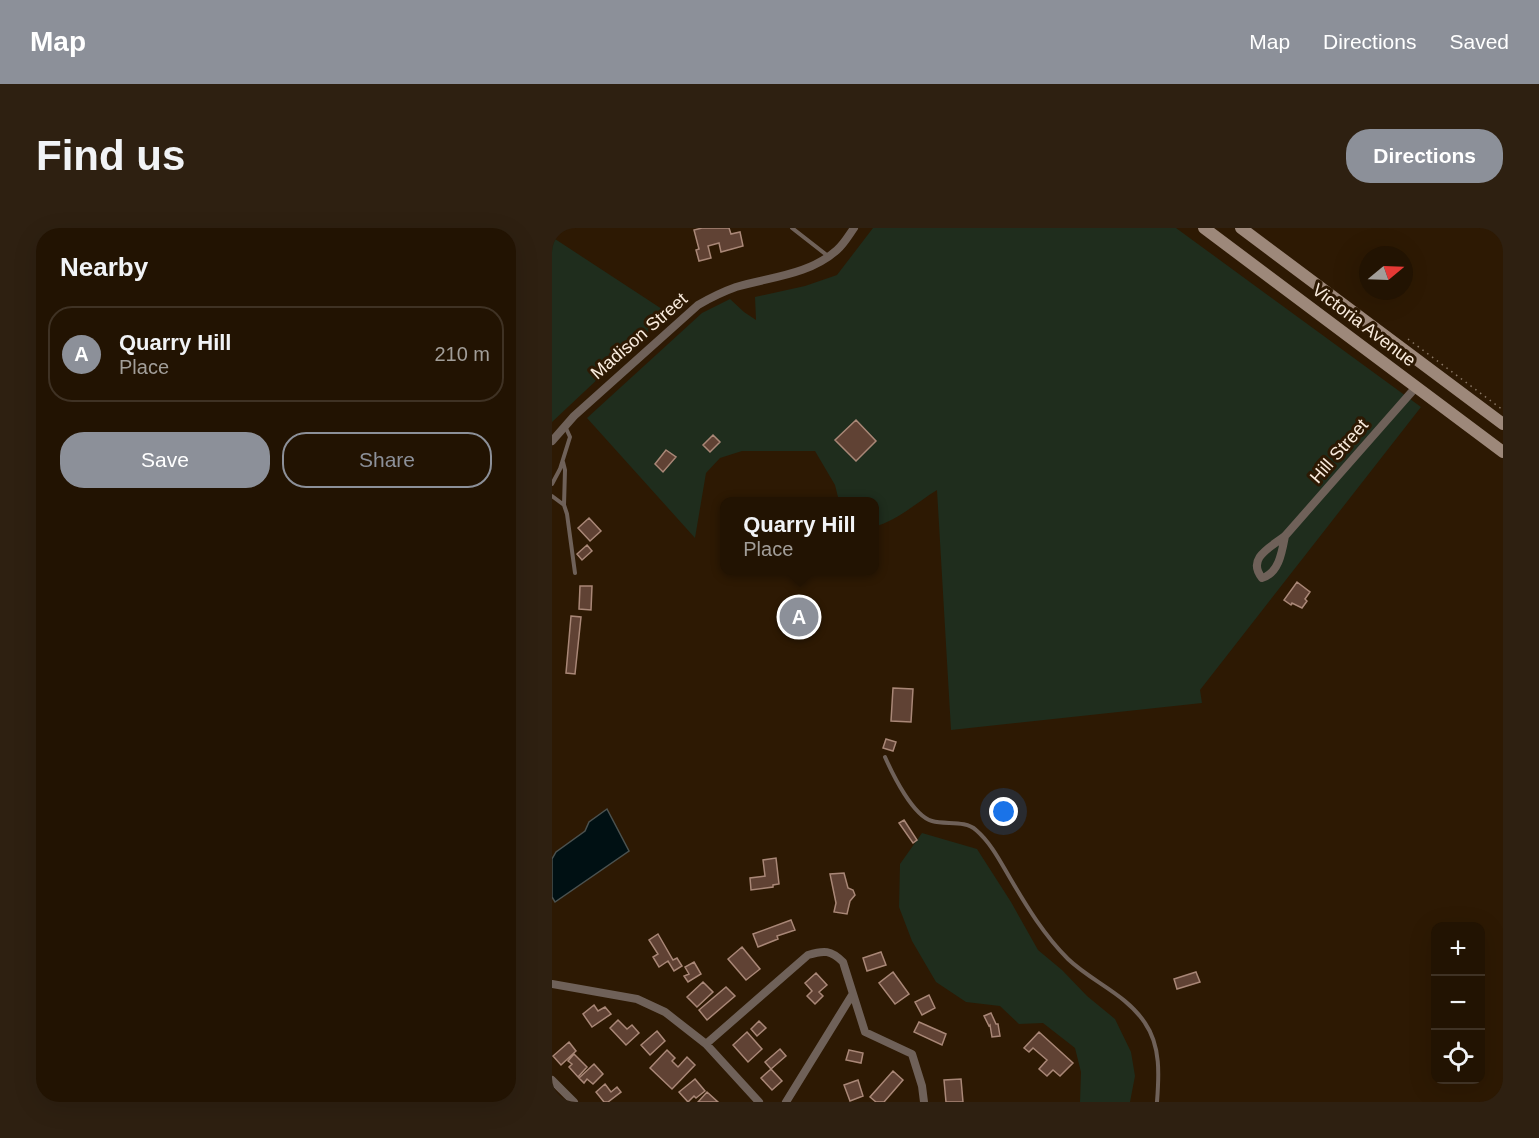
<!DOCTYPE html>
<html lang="en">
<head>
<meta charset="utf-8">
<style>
	body { margin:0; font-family:Helvetica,sans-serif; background:#2e2011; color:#f1f3f6 }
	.controls { position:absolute; right:18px; bottom:18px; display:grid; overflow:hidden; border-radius:12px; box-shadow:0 6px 24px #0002 }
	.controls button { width:54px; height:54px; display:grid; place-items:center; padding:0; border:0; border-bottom:2px solid #3f3224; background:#221302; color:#f1f3f6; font:30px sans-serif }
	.compass { position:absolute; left:807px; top:18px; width:54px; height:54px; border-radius:50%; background:#221302; box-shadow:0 6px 24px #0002; rotate:71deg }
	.you { position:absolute; left:452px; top:584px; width:21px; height:21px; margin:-15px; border:4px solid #fff; border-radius:50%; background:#1a73e8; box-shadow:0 0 0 9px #1a73e833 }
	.badge { display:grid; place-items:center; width:39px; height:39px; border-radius:50%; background:#8c9099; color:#fff; font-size:20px; font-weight:700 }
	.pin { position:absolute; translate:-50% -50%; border:3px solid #fff; box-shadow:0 2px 6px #0006 }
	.popup { position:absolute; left:168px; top:269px; width:159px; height:78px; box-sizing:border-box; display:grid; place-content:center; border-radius:12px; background:#221302; filter:drop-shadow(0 2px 4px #0005); font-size:20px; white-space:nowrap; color:#a29e99 }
	.popup b { font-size:22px; color:#f1f3f6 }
	.popup::after { content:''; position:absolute; left:50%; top:100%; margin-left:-12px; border:12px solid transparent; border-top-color:#221302 }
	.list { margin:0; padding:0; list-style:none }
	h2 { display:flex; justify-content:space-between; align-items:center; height:78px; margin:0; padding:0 24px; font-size:26px }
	h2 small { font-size:20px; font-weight:400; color:#a29e99 }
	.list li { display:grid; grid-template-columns:39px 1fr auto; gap:18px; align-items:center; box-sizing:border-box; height:96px; margin:0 12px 12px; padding:0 12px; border:2px solid #3f3224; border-radius:24px }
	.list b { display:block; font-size:22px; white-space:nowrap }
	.list p { margin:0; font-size:20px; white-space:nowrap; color:#a29e99 }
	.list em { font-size:20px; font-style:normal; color:#a29e99 }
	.actions { display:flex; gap:12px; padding:18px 24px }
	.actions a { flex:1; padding:14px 0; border:2px solid #8c9099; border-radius:24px; text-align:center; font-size:21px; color:#8c9099 }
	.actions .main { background:#8c9099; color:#fff }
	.icon { flex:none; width:33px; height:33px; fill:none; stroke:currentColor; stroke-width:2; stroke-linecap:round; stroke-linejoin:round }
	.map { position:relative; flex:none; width:951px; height:874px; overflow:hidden; border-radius:24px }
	header { display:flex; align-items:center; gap:36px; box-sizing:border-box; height:84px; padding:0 30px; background:#8c9099; color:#fff }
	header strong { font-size:28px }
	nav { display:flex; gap:33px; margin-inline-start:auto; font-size:21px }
	.intro { display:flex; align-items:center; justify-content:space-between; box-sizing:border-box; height:144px; padding:0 36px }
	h1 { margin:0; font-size:42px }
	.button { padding:15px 27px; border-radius:24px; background:#8c9099; color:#fff; font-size:21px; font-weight:700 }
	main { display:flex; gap:36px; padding:0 36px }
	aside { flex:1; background:#221302; border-radius:24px; box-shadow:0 6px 24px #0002 }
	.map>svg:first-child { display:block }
</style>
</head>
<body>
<header>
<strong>Map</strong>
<nav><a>Map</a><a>Directions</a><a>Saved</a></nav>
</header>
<div class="intro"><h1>Find us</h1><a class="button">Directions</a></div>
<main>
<aside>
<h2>Nearby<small></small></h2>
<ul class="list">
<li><span class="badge">A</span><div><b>Quarry Hill</b><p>Place</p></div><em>210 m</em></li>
</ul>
<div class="actions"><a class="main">Save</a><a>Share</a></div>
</aside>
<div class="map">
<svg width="951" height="874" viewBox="0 0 951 874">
	<rect width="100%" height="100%" fill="#2d1903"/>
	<!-- green -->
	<path fill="#1f2d1d" d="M321,0h303l245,179 -221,283 2,13 -251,27 -14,-240c-21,13 -39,30 -63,37v-25l-35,-1 -4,-16 -20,-34h-73l-22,7 -14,15 -11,65 -108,-120 115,-105 28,-14 14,13 12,8 -1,-23 50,-11 32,-11z
		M0,9l116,76 -116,109z
		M370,605l55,16 34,53 27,48 24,20 25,26 28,23 16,33 4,24 -5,26h-50l1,-30 -6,-24 -32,-25 -24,1 -19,-18 -34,-4 -30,-20 -24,-41 -13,-34 1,-43z"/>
	<!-- water -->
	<path fill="#001013" stroke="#4b5250" stroke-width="1.5" d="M55,581l22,42 -74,51 -3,-5v-38l4,-7 29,-21 4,-9z"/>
	<!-- building -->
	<path fill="#604234" stroke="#a98777" stroke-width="1.5" d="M150,0h27l2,6 9,-2 3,14 -22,6 -2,-9 -11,3 3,12 -12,3 -3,-11 3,-1 -5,-19z
		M304,192l20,21 -20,20 -21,-21z
		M161,207l7,7 -10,10 -7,-7z
		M114,222l10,7 -13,15 -8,-8z
		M37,290l12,13 -11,10 -12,-13z
		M35,317l5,6 -10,9 -5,-6z
		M745,354l13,10 -5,7 2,2 -5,7 -10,-5 -1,2 -7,-5z
		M28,358h12l-1,24 -12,-1z
		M19,388l10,1 -6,57 -9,-1z
		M341,460l20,1 -2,33 -20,-1z
		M334,511l10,3 -3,9 -10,-3z
		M352,592l13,20 -4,3 -14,-20z
		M224,630l3,26 -6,1v2l-22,3 -1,-12 15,-2 -2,-16z
		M292,645l4,15 5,2 2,5 -5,6 -3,13 -13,-2 2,-9 -6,-29z
		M239,692l4,10 -18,6 1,3 -20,8 -5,-13z
		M106,706l15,26 4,-2 5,8 -8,5 -6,-10 -9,6 -6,-10 5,-3 -9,-14z
		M190,719l18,22 -14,11 -18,-21z
		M329,724l5,13 -19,6 -4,-13z
		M142,734l7,12 -13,8 -4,-6 5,-2 -4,-7z
		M341,744l16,22 -14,10 -16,-21z
		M644,744l4,10 -23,7 -3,-10z
		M264,745l11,12 -8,7 4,4 -8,8 -8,-8 5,-5 -7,-8z
		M151,754l10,10 -16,15 -10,-10z
		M174,759l9,9 -28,24 -8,-10z
		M377,767l6,13 -13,7 -7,-13z
		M42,777l4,6 7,-4 6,7 -19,13 -9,-13z
		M439,785l5,11h2l2,12 -8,1 -2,-12 -1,1 -5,-10z
		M66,792l9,9 5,-4 7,8 -13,12 -16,-17z
		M207,793l7,7 -9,8 -6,-7z
		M367,794l27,12 -4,11 -28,-13z
		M105,803l8,10 -15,14 -9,-10z
		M195,804l15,17 -14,13 -15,-17z
		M487,804l34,31 -13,13 -7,-6 -6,6 -8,-7 8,-9 -14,-12 -4,4 -5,-4z
		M17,814l7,9 -15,14 -8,-9z
		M228,821l6,7 -15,13 11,12 -10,9 -11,-12 10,-9 -6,-7z
		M115,822l8,8 -3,3 6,6 9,-10 8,8 -23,24 -22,-21z
		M297,822l14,3 -2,10 -15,-3z
		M22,826l13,13 -9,10 -9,-10 3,-3 -4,-3z
		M42,836l9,10 -10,10 -6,-5 -3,4 -5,-5z
		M341,843l10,9 -19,22h-8l-6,-5z
		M143,851l10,12 -9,7 -2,-2 -6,6 -9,-10z
		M409,851l2,23h-17l-2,-22z
		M306,852l5,16 -13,5 -6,-16z
		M53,856l6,8 6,-5 4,5 -13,10h-4l-8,-10z
		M155,864l11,10h-20z"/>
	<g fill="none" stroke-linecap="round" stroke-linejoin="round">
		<!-- path -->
		<path stroke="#887664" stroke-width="1.5" stroke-dasharray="1.5 4.5" stroke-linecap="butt" d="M856,111l95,71"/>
		<!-- service -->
		<path stroke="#6f6159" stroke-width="4" d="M240,0l36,28
			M11,234l2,8 -1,35
			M0,256l8,-15 10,-32 -5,-11
			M0,268l12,9 3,9 8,59
			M333,529c8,18 28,59 47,64 14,4 33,-1 44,9 15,13 24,31 34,48 17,29 34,57 58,81 24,23 58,35 77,64 16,23 14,53 12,79"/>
		<!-- minor -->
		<path stroke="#6f6159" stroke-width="8" d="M0,213l22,-25 124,-111c12,-7 24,-13 38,-18 34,-10 73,-12 101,-37 7,-6 12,-15 17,-22
			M733,308c-3,16 -6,37 -23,42 -16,-20 9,-31 23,-42l131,-149
			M0,756l85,15 28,13 41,32 53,58
			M154,816l102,-89c16,-5 23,-5 35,7l22,70 47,22 10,32 2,16
			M0,852l22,22
			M234,874l66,-107"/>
		<!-- secondary -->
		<path stroke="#9d887a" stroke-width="12" d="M652,0l299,224
			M689,0l262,196"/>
	</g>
	<g text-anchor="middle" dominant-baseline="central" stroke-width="6" stroke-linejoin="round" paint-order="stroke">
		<!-- street labels -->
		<g font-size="18" fill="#f9ebdd" stroke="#2d1903">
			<text transform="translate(812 97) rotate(37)">Victoria Avenue</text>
			<text transform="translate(87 108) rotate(-41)">Madison Street</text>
			<text transform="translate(787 223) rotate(-49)">Hill Street</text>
		</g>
	</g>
</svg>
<div class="controls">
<button>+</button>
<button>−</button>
<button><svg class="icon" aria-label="locate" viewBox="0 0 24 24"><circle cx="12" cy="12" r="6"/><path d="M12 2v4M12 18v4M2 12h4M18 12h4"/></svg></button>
</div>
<svg class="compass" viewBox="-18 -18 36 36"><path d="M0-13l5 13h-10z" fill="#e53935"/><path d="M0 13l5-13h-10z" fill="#a29e99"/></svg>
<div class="you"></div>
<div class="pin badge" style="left:247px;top:389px">A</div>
<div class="popup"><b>Quarry Hill</b>Place</div>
</div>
</main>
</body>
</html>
